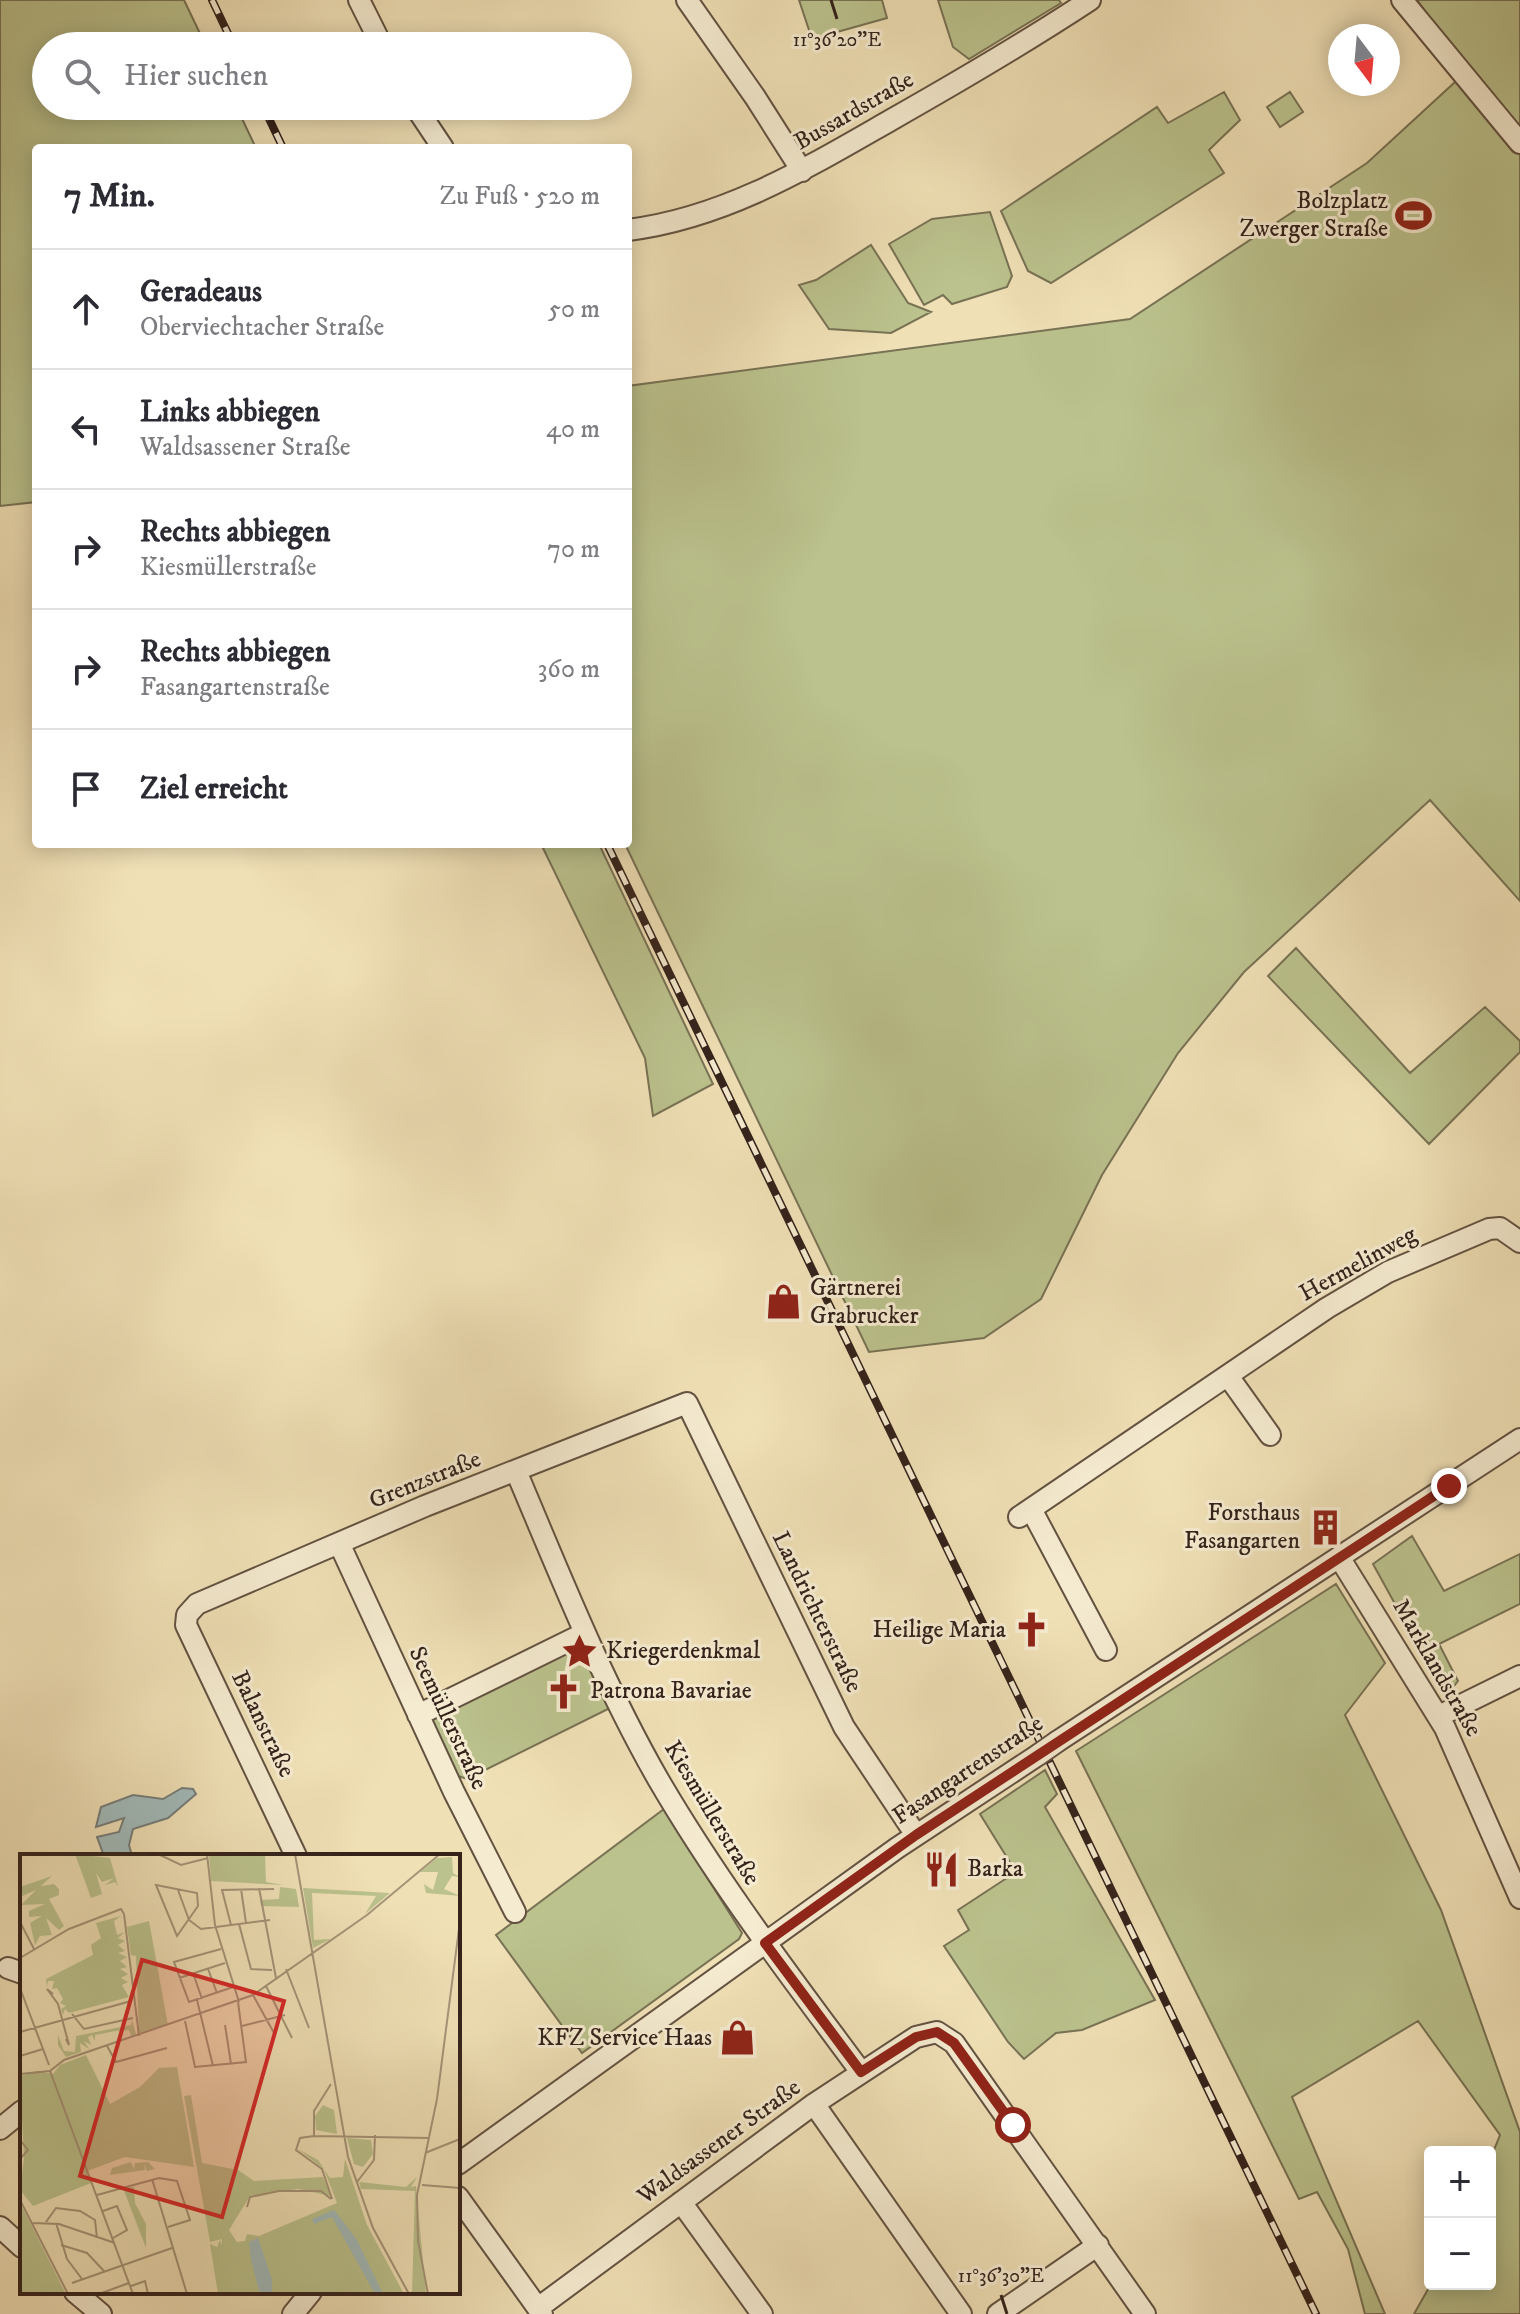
<!DOCTYPE html>
<html lang="de">
<head>
<meta charset="utf-8">
<style>
	body { margin:0; font-family:"IM FELL DW Pica",serif; background:#f2f2f3; color:#2b2b33 }
	.controls { position:absolute; right:24px; bottom:24px; display:grid; overflow:hidden; border-radius:8px; box-shadow:0 4px 20px #0003 }
	.controls button { width:72px; height:72px; display:grid; place-items:center; padding:0; border:0; border-bottom:2px solid #e1e1e2; background:#fff; color:#2b2b33; font:40px sans-serif }
	.compass { position:absolute; left:1328px; top:24px; width:72px; height:72px; border-radius:50%; background:#fff; box-shadow:0 4px 20px #0003; rotate:164deg }
	.stop { position:absolute; width:24px; height:24px; margin:-18px; border:6px solid #8f2418; border-radius:50%; background:#fff }
	.stop.end { background:#8f2418; border-color:#fff; box-shadow:0 2px 8px #0008 }
	.list { margin:0; padding:0; list-style:none }
	h2 { display:flex; justify-content:space-between; align-items:center; height:104px; margin:0; padding:0 32px; font-size:34px }
	h2 small { font-size:26px; font-weight:400; color:#7c7c81 }
	.list li { display:grid; grid-template-columns:52px 1fr auto; gap:24px; align-items:center; box-sizing:border-box; height:120px; padding:0 32px; border-top:2px solid #e1e1e2 }
	.list b { display:block; font-size:30px; white-space:nowrap }
	.list p { margin:0; font-size:26px; white-space:nowrap; color:#7c7c81 }
	.list em { font-size:26px; font-style:normal; color:#7c7c81 }
	.icon { flex:none; width:44px; height:44px; fill:none; stroke:currentColor; stroke-width:2; stroke-linecap:round; stroke-linejoin:round }
	.map { position:relative; flex:none; width:1520px; height:2314px; overflow:hidden }
	.search { position:absolute; background:#fff; box-shadow:0 4px 20px #0003; left:32px; top:32px; width:600px; height:88px; display:flex; align-items:center; gap:20px; box-sizing:border-box; padding:0 28px; border-radius:44px; color:#7c7c81; font-size:30px }
	.panel { position:absolute; background:#fff; box-shadow:0 4px 20px #0003; left:32px; top:144px; width:600px; height:704px; border-radius:8px }
	.map>svg:first-child { display:block }
</style>
</head>
<body>
<div class="map">
<svg width="1520" height="2314" viewBox="0 0 1520 2314">
	<rect width="100%" height="100%" fill="#f0e0b6"/>
	<filter id="stains"><feTurbulence type="fractalNoise" baseFrequency=".0025" numOctaves="4"/><feColorMatrix values="0 0 0 0 .2 0 0 0 0 .09 0 0 0 0 .02 0 0 0 .5 -.17"/></filter>
	<radialGradient id="worn" r=".72"><stop offset=".6" stop-color="#630" stop-opacity="0"/><stop offset="1" stop-color="#630" stop-opacity=".3"/></radialGradient>
	<!-- green -->
	<path fill="#bbc28d" stroke="#787254" stroke-width="2" d="M0,0h184l22,46h-160v60h190l20,42h-220v354l-36,4z
		M799,0h83l5,18 -75,21z
		M938,0h121l2,3 -92,56 -16,-12z
		M1417,0h103v901l-90,-101 -186,172 -66,81 -76,122 -61,124 -57,39 -115,14 -244,-508h3v-458l502,-67 237,-156 101,-93z
		M1224,92l16,28 -31,30 15,23 -173,110 -23,-12 -27,-60 156,-104 11,16z
		M1290,92l13,20 -23,15 -13,-20z
		M990,212l22,64 -5,11 -55,17 -9,-9 -19,10 -35,-61 43,-25z
		M871,245l37,58 23,9 -40,21 -62,-4 -30,-44 17,-5z
		M541,844h58l114,240 -60,32 -8,-58z
		M1296,948l114,125 75,-66 35,34v11l-91,92 -161,-168z
		M1412,1536l32,55 76,-37v50l-81,40 19,37 -8,10 -17,-18 -60,-109z
		M1336,1584l49,79 -40,52 96,195 79,222v182h-106l17,-30h59v-124l10,-25 -82,-114 -126,76 93,217h-20l-17,-65 -31,-57 -18,7 -223,-448z
		M582,1643l29,56 -3,10 -141,70 -15,-5 -25,-49 3,-12z
		M1045,1770l12,24 -12,13 110,193 -73,30 -26,3 -32,26 -16,-17 -64,-96 25,-16 -11,-20 58,-38 -36,-58z
		M664,1809l78,124 -3,6 -157,114 -86,-118z"/>
	<!-- water -->
	<path fill="#a1baba" stroke="#757d7a" stroke-width="2" d="M182,1788l11,1 3,5 -28,24 -35,11 -4,16 3,11h-28l-7,-19 22,-5 5,-14 -28,9 5,-20 32,-12 30,4z"/>
	<g fill="none" stroke-linecap="round" stroke-linejoin="round">
		<defs>
			<path id="minor" d="M359,0l23,46
				M687,0l68,97 47,74
				M1402,0l118,143
				M415,106l28,42
				M628,230c97,-12 179,-62 263,-110 67,-38 134,-77 199,-120
				M1228,1376l42,59
				M516,1471c44,104 86,210 142,308 60,103 132,197 203,293
				M1031,1509l75,141
				M1019,1517l308,-209 61,-36 101,-43 11,-1 20,14
				M339,1543l115,249 61,120
				M1339,1557l106,171 75,170
				M418,1715l167,-82
				M1439,1716l81,-40
				M1058,1741l462,-302
				M296,1856l-110,-231 1,-10 10,-11 228,-98 262,-103 157,324 72,108
				M8,1968l14,5
				M814,2104l147,210
				M0,2129l22,-18
				M458,2164l439,-316 141,-93
				M458,2197l84,117
				M681,2202l81,112
				M0,2227l22,20
				M75,2292l26,22
				M538,2308l276,-204 102,-67 21,-5 17,11 191,271
				M293,2314l18,-22
				M998,2314l100,-69"/>
		</defs>
		<!-- minor casing -->
		<use href="#minor" stroke="#635242" stroke-width="24"/>
		<!-- minor -->
		<use href="#minor" stroke="#f5ebd0" stroke-width="20"/>
		<defs>
			<path id="rail" d="M212,0l22,46
				M263,106l20,42
				M607,844l709,1470"/>
		</defs>
		<!-- rail casing -->
		<use href="#rail" stroke="#34221b" stroke-width="8"/>
		<!-- rail -->
		<use href="#rail" stroke="#f5ebd0" stroke-width="5" stroke-dasharray="15" stroke-linecap="butt"/>
		<defs>
			<path id="minor-bridge" d="M1038,1755l20,-14"/>
		</defs>
		<!-- minor-bridge casing -->
		<use href="#minor-bridge" stroke="#635242" stroke-width="24" stroke-linecap="butt"/>
		<!-- minor-bridge -->
		<use href="#minor-bridge" stroke="#f5ebd0" stroke-width="20"/>
	</g>
	<g fill="none" stroke-linecap="round" stroke-linejoin="round">
		<!-- route -->
		<path stroke="#8f2418" stroke-width="10" d="M1013,2125l-59,-82 -17,-11 -21,5 -55,35 -96,-129 151,-108 533,-349"/>
	</g>
	<!-- ticks -->
	<path fill="none" stroke="#34221b" stroke-width="3" d="M831,0l6,19M1001,2295l6,19"/>
	<!-- icons -->
	<defs>
		<symbol id="stadium-bare" viewBox="-9 -9 18 18"><path d="M0-5a6.5 5 0 1 0 0 10a6.5 5 0 1 0 0-10ZM-3.5-1.8h7v3.6h-7Z" fill="#8f2418" stroke="#f5ebd0" stroke-width="2.5" paint-order="stroke"/></symbol>
		<symbol id="shop-bare" viewBox="-9 -9 18 18"><path d="M-5-2.5h2.3a2.7 3.5 0 0 1 5.4 0H5L5.5 6h-11ZM-1.5-2.5h3a1.5 2.3 0 0 0-3 0Z" fill="#8f2418" stroke="#f5ebd0" stroke-width="2.5" paint-order="stroke"/></symbol>
		<symbol id="building-bare" viewBox="-9 -9 18 18"><path d="M-4-6H4V6H1V3H-1V6H-4ZM-2.5-4.3h1.7v1.8h-1.7ZM.8-4.3h1.7v1.8H.8ZM-2.5-1h1.7V.8h-1.7ZM.8-1h1.7V.8H.8Z" fill="#8f2418" stroke="#f5ebd0" stroke-width="2.5" paint-order="stroke"/></symbol>
		<symbol id="church-bare" viewBox="-9 -9 18 18"><path d="M-1.2-6h2.4v3.5h3.3v2.4h-3.3V6h-2.4V-.1h-3.3v-2.4h3.3Z" fill="#8f2418" stroke="#f5ebd0" stroke-width="2.5" paint-order="stroke"/></symbol>
		<symbol id="sight-bare" viewBox="-9 -9 18 18"><path d="M0-6L1.8-2.2L6-1.7L2.9 1.2L3.7 5.4L0 3.3L-3.7 5.4L-2.9 1.2L-6-1.7L-1.8-2.2Z" fill="#8f2418" stroke="#f5ebd0" stroke-width="2.5" paint-order="stroke"/></symbol>
		<symbol id="restaurant-bare" viewBox="-9 -9 18 18"><path d="M-5-6h1v4h1v-4h1v4h1v-4h1v5L-1.5 .5V6h-2V.5L-5-1ZM5-6V6H3V1.5H1.5Q1.5-4 5-6Z" fill="#8f2418" stroke="#f5ebd0" stroke-width="2.5" paint-order="stroke"/></symbol>
	</defs>
	<g fill-rule="evenodd">
		<use href="#stadium-bare" x="1388" y="190" width="51" height="51"/>
		<use href="#shop-bare" x="758" y="1276" width="51" height="51"/>
		<use href="#building-bare" x="1300" y="1502" width="51" height="51"/>
		<use href="#church-bare" x="1006" y="1604" width="51" height="51"/>
		<use href="#sight-bare" x="554" y="1626" width="51" height="51"/>
		<use href="#church-bare" x="538" y="1666" width="51" height="51"/>
		<use href="#restaurant-bare" x="916" y="1844" width="51" height="51"/>
		<use href="#shop-bare" x="712" y="2012" width="51" height="51"/>
	</g>
	<g text-anchor="middle" dominant-baseline="central" stroke-width="6" stroke-linejoin="round" paint-order="stroke">
		<!-- street labels -->
		<g font-size="24" fill="#34221b" stroke="#f5ebd0">
			<text transform="translate(854 111) rotate(-30)">Bussardstraße</text>
			<text transform="translate(1358 1264) rotate(-29)">Hermelinweg</text>
			<text transform="translate(425 1480) rotate(-22)">Grenzstraße</text>
			<text transform="translate(817 1612) rotate(64)">Landrichterstraße</text>
			<text transform="translate(1437 1668) rotate(60)">Marklandstraße</text>
			<text transform="translate(448 1718) rotate(65)">Seemüllerstraße</text>
			<text transform="translate(263 1724) rotate(64)">Balanstraße</text>
			<text transform="translate(968 1770) rotate(-34)">Fasangartenstraße</text>
			<text transform="translate(712 1813) rotate(59)">Kiesmüllerstraße</text>
			<text transform="translate(719 2142) rotate(-36)">Waldsassener Straße</text>
		</g>
		<!-- poi labels -->
		<g font-size="24" fill="#34221b" stroke="#f5ebd0" text-anchor="end">
			<text x="1388" y="201">Bolzplatz<tspan x="1388" dy="28">Zwerger Straße</tspan></text>
			<text x="810" y="1288" text-anchor="start">Gärtnerei<tspan x="810" dy="28">Grabrucker</tspan></text>
			<text x="1300" y="1513">Forsthaus<tspan x="1300" dy="28">Fasangarten</tspan></text>
			<text x="1006" y="1630">Heilige Maria</text>
			<text x="606" y="1651" text-anchor="start">Kriegerdenkmal</text>
			<text x="590" y="1691" text-anchor="start">Patrona Bavariae</text>
			<text x="967" y="1869" text-anchor="start">Barka</text>
			<text x="712" y="2038">KFZ Service Haas</text>
		</g>
	</g>
	<!-- overview -->
	<g transform="translate(20 1854)">
		<rect width="440" height="440" fill="#f0e0b6"/>
		<path d="M55,0l35,4 8,28 -3,-4 -10,3 9,-7 -12,4 -6,-9 6,21 -11,4zM189,0h56l1,28 17,3 -72,-4zM432,3l1,16 7,4 -8,-1 -8,13 16,7 -34,-3 -2,-9 9,6 5,-18h-18l17,-14zM32,22l-11,10 13,-2 5,5v6l-10,4 15,27 -5,4 -13,-12 6,17 -12,1 -5,9 -5,-22 12,-7 -13,1v-6l16,-7 -24,1 15,-15 -16,7v-10zM260,33l16,2 3,18 -38,-1 -1,-6 19,-1zM283,34l87,5 -25,21 11,-18 -64,-3 2,47 17,-1 -18,9zM101,62l-7,5 3,14 8,-3 -7,6 7,3 -7,4 7,6 -7,2 9,4 -7,4 7,6 -7,2 8,5 -7,4 7,4 -6,3 7,12 -60,16 -4,-4 -2,6 -2,-6 5,-3 -6,-3 3,-4 -6,-11 -5,1 2,-8h-6l-1,6 -1,-8 47,-24 -2,-10 10,-7 -5,-15zM129,67l19,104 -29,8 -3,-77 -5,-1 -4,-28zM112,166l4,14 -5,2 -2,-6 -14,1 -20,4v6l-3,-6 -4,2 3,8 -7,-4 5,8 -9,-6 1,9 -15,5 -8,-12v-10l6,16 11,1 1,-16 55,-11zM66,201l24,49 30,-17 19,-19 18,-1 17,100 -69,-10 -38,14 4,12 -58,23 -13,-16 4,-32 -4,-82 17,-5 16,3 7,-9zM171,241l11,68 36,7 16,11 69,-4 8,19 -33,-7 -48,7 -21,34 8,12 8,-1 2,-7 12,2 78,-33 -13,-34 -26,-20 20,11 12,18 13,-1 2,-18 22,66 37,69h-186l-8,-50 7,3 3,-7 2,5v-6l-12,3 -26,-146zM303,251l11,5 3,24 -21,-4 -1,-14zM327,284l24,2 2,14 -10,13 -9,-3zM111,308l3,7 1,-6 13,-1 7,7 -8,2 -3,-7 1,6 -35,5 2,-7zM397,323l-6,10 5,-1 10,108 -14,-1 3,-102 -54,-2 -2,-7 47,5zM114,333l1,16 11,21v24l-23,-60zM0,349l46,91h-45z" fill="#bbc28d"/>
		<path d="M314,356l23,30 26,54h-8l-43,-77 -18,7 -2,-5zM238,384l14,41v15l-13,-3 -8,-32 -2,-17z" fill="#a1baba"/>
		<path fill="none" stroke="#a59478" stroke-width="2" d="M138,0l23,11 27,-7M187,0l8,71 24,77M275,0l53,303 25,71 36,66M136,31l41,8 1,13 -21,30zM239,34l17,90M221,35l5,34M158,36l11,30 12,9 69,-9M104,60l15,122M0,68l14,27M219,70l12,45 21,1M211,71l-9,-35 52,-1M201,95l-47,13 15,40 44,-15M0,104l49,-29 52,-20 3,5M188,115l9,24M266,115l23,59M173,119l9,26M159,124l46,-15M246,132l26,52M0,134l29,77M33,140l-6,-5 11,15 11,41 -3,-6M233,141l21,38M177,146l16,66M52,160l12,15 49,-11M165,167l10,46 51,-5 -8,-60M205,171l6,39M222,172l43,-11M0,178l111,-31M87,192l9,16 51,-14M0,202l23,-7M30,217l14,-11 189,-65 114,-80 73,-61M30,217l83,223M0,220l30,-3M294,282l-14,2 -4,12 26,19 10,30M294,282l115,2M294,282v-25l17,-27M0,286l8,10 -8,9M405,299l35,-14M132,325l35,115M337,328l17,-22 1,-25M402,331l38,3M77,341l62,-17 18,3 13,39 -22,7M0,346l48,94M227,353l3,-10 29,-6h42l10,8M83,357l14,-5 10,24 -14,8M26,368l10,-14 24,3 15,9 2,18M12,369l27,1 56,19M36,369l11,36 15,20M41,391l26,8 17,18M52,429l100,-35M111,432l14,-5 3,13M79,440l30,-11M408,440l-10,-53 -1,-46 20,-96 23,-178"/>
		<path fill="#d62828" fill-opacity="0.15" stroke="#d62828" stroke-width="4" d="M122,106l142,41 -62,216 -142,-41z"/>
		<rect width="440" height="440" fill="none" stroke="#34221b" stroke-width="4"/>
	</g>
	<g font-size="20" text-anchor="middle" fill="#34221b" stroke="#f5ebd0" stroke-width="6" stroke-linejoin="round" paint-order="stroke">
		<text x="837" y="46">11°36'20"E</text>
		<text x="1001" y="2282">11°36'30"E</text>
	</g>
	<rect width="100%" height="100%" filter="url(#stains)"/>
	<rect width="100%" height="100%" fill="url(#worn)"/>
</svg>
<div class="controls">
<button>+</button>
<button>−</button>
</div>
<svg class="compass" viewBox="-18 -18 36 36"><path d="M0-13l5 13h-10z" fill="#e53935"/><path d="M0 13l5-13h-10z" fill="#7c7c81"/></svg>
<div class="stop" style="left:1013px;top:2125px"></div>
<div class="stop end" style="left:1449px;top:1486px"></div>
<div class="search"><svg class="icon" aria-label="search" viewBox="0 0 24 24"><circle cx="10" cy="10" r="6"/><path d="M15 15l6 6"/></svg>Hier suchen</div>
<section class="panel">
<h2>7 Min.<small>Zu Fuß · 520 m</small></h2>
<ul class="list">
<li><svg class="icon" aria-label="ahead" viewBox="0 0 24 24"><path d="M12 20V5M6 11l6-6 6 6"/></svg><div><b>Geradeaus</b><p>Oberviechtacher Straße</p></div><em>50 m</em></li>
<li><svg class="icon" aria-label="left" viewBox="0 0 24 24"><path d="M17 20v-9H6M10 6l-5 5 5 5"/></svg><div><b>Links abbiegen</b><p>Waldsassener Straße</p></div><em>40 m</em></li>
<li><svg class="icon" aria-label="right" viewBox="0 0 24 24"><path d="M7 20v-9h11M14 6l5 5-5 5"/></svg><div><b>Rechts abbiegen</b><p>Kiesmüllerstraße</p></div><em>70 m</em></li>
<li><svg class="icon" aria-label="right" viewBox="0 0 24 24"><path d="M7 20v-9h11M14 6l5 5-5 5"/></svg><div><b>Rechts abbiegen</b><p>Fasangartenstraße</p></div><em>360 m</em></li>
<li><svg class="icon" aria-label="arrive" viewBox="0 0 24 24"><path d="M6 21V4h12l-3 4 3 4H6"/></svg><div><b>Ziel erreicht</b></div></li>
</ul>
</section>
</div>
</body>
</html>
